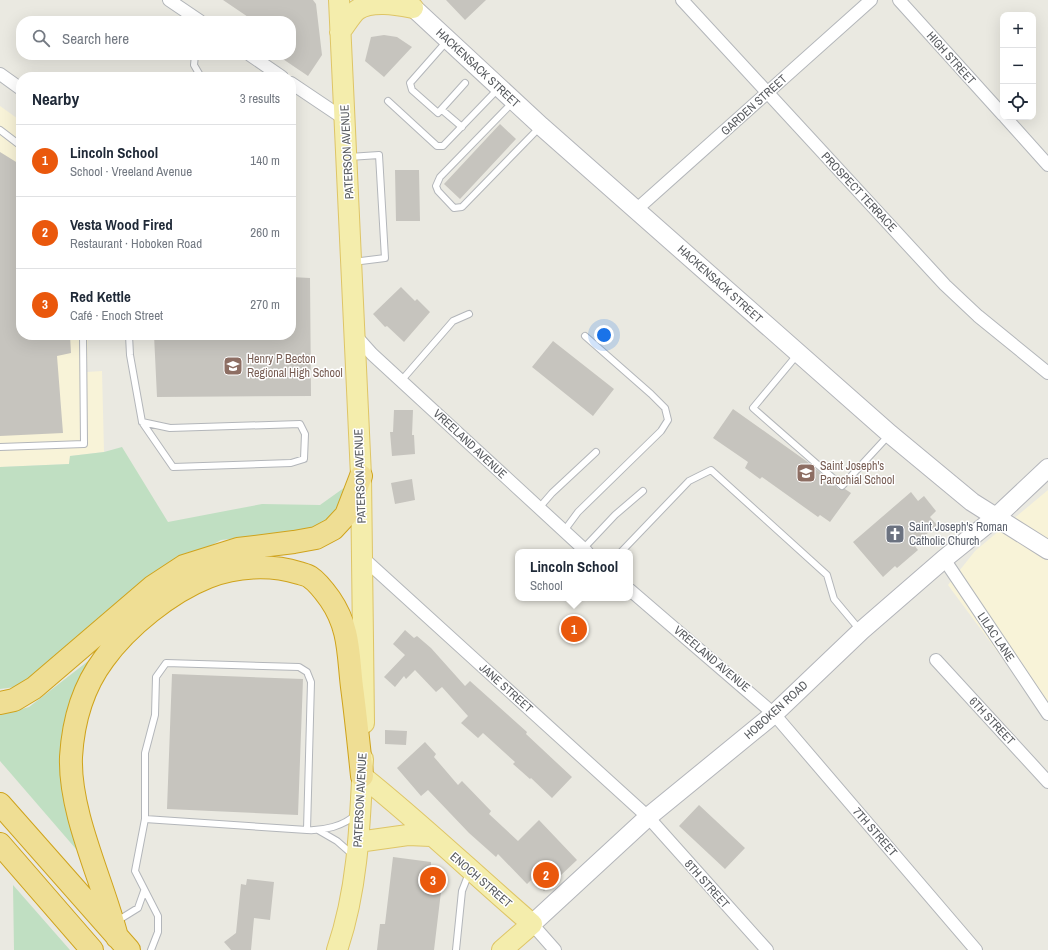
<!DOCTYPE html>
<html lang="en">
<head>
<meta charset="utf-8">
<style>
	body { margin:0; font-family:"Archivo Narrow",sans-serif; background:#f2f2f3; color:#1f2937 }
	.controls { position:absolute; right:12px; top:12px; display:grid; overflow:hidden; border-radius:8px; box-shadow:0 4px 16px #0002 }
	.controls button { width:36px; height:36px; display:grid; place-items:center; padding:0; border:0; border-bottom:1px solid #e0e1e3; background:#fff; color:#1f2937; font:20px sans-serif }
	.you { position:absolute; left:604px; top:335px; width:14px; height:14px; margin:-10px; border:3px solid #fff; border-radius:50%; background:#1a73e8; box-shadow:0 0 0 6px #1a73e833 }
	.badge { display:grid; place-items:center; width:26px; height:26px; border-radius:50%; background:#ea580c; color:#fff; font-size:13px; font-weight:700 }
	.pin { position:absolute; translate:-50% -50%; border:2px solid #fff; box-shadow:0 1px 4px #0006 }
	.popup { position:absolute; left:515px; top:549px; width:118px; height:52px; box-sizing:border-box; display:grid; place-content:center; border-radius:8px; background:#fff; filter:drop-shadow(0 1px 3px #0005); font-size:13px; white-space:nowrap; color:#747a83 }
	.popup b { font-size:15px; color:#1f2937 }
	.popup::after { content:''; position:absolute; left:50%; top:100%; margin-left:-8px; border:8px solid transparent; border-top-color:#fff }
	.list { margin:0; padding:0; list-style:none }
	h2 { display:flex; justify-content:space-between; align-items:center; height:52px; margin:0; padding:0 16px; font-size:17px }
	h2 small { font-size:13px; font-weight:400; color:#747a83 }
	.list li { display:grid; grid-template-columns:26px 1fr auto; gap:12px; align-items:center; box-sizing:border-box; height:72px; padding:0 16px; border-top:1px solid #e0e1e3 }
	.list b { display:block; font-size:15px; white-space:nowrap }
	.list p { margin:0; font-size:13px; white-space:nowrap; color:#747a83 }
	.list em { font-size:13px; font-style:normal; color:#747a83 }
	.icon { flex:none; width:22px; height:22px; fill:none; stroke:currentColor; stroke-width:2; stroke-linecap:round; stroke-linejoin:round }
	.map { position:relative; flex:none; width:1048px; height:950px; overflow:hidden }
	.search { position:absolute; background:#fff; box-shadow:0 4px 16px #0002; left:16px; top:16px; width:280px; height:44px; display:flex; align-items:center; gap:10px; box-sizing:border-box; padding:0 14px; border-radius:16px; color:#747a83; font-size:15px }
	.panel { position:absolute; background:#fff; box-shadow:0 4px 16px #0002; left:16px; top:72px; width:280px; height:268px; border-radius:16px }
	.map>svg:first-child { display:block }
</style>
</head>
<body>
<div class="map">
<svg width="1048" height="950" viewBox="0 0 1048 950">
	<rect width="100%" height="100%" fill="#eae9e1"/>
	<!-- commercial -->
	<path fill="#f8f3d8" d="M0,106l21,15v214h67l-1,37 15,-1 2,81 -34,4 -1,8 -69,3z
		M1048,490v230l-100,-135 27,-34z"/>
	<!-- green -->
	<path fill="#c0dfc2" d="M122,447l46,75 94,-18 58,1 28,-20 -9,29 -31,16 -87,10 -57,32 -141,114 -23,3v-222l69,-3 1,-8 34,-4z
		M105,648l-40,87 14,106 -3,8 -76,-88v-46l29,-8z
		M13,885l57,65h-56z"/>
	<!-- building -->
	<path fill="#c6c4be" d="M223,0h90l3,4 6,51 -14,21 -31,-21h14v-34h-37z
		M446,0h40l-21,20z
		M384,35l13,2 15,10 -28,30 -19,-16 6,-24z
		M500,124l16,15 -56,60 -16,-15z
		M0,152l21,13v170h49l1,18 -14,3 6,77 -63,3z
		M395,170h24l1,51h-24z
		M291,277l19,1 1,118 -154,1 -3,-62h137z
		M401,287l14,14 2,-2 13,13 -26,30 -17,-16 -2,1 -12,-13z
		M553,341l61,48 -21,27 -61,-49z
		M733,409l76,54 30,26h6l6,4 -21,29 -10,-7 -2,2 -56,-40 -2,2 -15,-11 3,-6 -35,-24z
		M394,410h19l-1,25h2l1,19 -23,2 -2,-24h3z
		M412,479l3,21 -20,4 -4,-21z
		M911,492l7,9 6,-5 12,15 -6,6 7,8 -23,20 4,5 -21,18 -2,-2 -12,11 -30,-35z
		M405,630l9,8 3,-2 14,12 34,38 5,-5 57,51 -1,2 46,43 -20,21 -21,-20 -1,1 -17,-15 2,-2 -32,-29 -5,5 -17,-15 7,-7 -26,-29 -6,5 -21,-22 -9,9 -2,-3 -9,11 -11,-10 21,-22 -12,-11z
		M172,674l131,5 -5,136 -131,-6z
		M385,730l22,1 -1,14 -21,-1z
		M425,742l11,12 -2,3 24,28 4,-4 29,30 -2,3 29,27 21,-21 38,40 -33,31 -12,-12 -5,5 -29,-30 -2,3 -27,-24 -41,-43 -7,6 -24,-28z
		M699,805l46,43 -20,21 -46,-43z
		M393,857l38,5v7l12,6 -9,75h-57l3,-26h5z
		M247,879l27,3 -4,38 -16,-2 -3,32h-20l-7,-8 12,-9 5,-49 5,1z"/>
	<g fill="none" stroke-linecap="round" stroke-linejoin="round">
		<defs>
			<path id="lane" d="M447,41l-37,42 2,7 26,23 27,-30
				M195,55l-1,10 7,12
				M388,101l49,45h6l55,-57
				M513,102l-73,75 -4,9 2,5 16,17 8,-1 78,-80
				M442,110l20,17
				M0,130l21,16
				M349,157l30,-2 6,103 -32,4
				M129,335l1,20 12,67 31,45 118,-4 13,-4 1,-25 -5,-10 -130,4 -28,-6
				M797,355l-44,53 89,78 47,-51
				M401,381l52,-60 16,-7
				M0,447l84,-3 -1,-109
				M539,508l13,-15 44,-41
				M564,531l14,-19 83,-81 7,-11 -3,-12 -14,-14 -66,-58
				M583,549l32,-34 28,-24
				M621,552l68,-71 22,-11 116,105 7,24 26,31
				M145,819l-10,52 23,45v16l-7,18
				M307,830l4,-148 -4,-10 -8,-5 -133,-4 -10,14 -1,38 -10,38v66l162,11c16,1 37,-4 48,-15
				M318,830l19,11 16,14
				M117,921l21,-13 6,-17
				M456,950l6,-59 7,-18"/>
			<path id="street" d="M169,0l31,21
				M682,0l263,285 33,31 70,57
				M899,0l104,115
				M250,55l32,22
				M0,74l21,15
				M291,83l55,37
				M1005,117l43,48
				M637,209l234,-209
				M355,335l17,19 215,198
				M363,558l285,259 119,133
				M944,559l104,155
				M630,590l144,124 202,236
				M936,660l112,122
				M532,924l23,26"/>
			<path id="secondary" d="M405,0l136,126 349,308 82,68 76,48
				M532,924l116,-107 126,-103 87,-83 83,-72 52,-42 52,-49"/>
			<path id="primary" d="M339,0l22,476 3,247
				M340,32c5,-6 11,-17 17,-22 15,-10 40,-5 56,-2
				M362,776c59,47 113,99 170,148l-30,26
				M358,842l50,-7 23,1
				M337,950c21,-61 23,-126 26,-191"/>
			<path id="highway" d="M0,703l14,-3 20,-12 118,-101 32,-21 54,-17 56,-7 22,-4 17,-9 13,-14 15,-39
				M0,804l129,146
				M0,844l92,106
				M117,937c-14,-56 -48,-123 -46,-180 2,-34 12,-70 33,-98 23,-32 66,-67 104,-82 28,-11 62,-13 91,-4 3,1 8,2 11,4 6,4 15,15 20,22 20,29 18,55 22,88 4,30 7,60 10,89"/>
		</defs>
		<!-- lane casing -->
		<use href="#lane" stroke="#b3b6ba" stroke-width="8"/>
		<!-- street casing -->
		<use href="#street" stroke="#b3b6ba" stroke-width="14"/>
		<!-- secondary casing -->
		<use href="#secondary" stroke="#b3b5ba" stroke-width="20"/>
		<!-- primary casing -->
		<use href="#primary" stroke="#dec566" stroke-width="22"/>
		<!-- highway casing -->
		<use href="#highway" stroke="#cfa31c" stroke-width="24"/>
		<!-- lane -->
		<use href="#lane" stroke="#fff" stroke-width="6"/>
		<!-- street -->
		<use href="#street" stroke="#fff" stroke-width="12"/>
		<!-- secondary -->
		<use href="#secondary" stroke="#fff" stroke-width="18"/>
		<!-- primary -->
		<use href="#primary" stroke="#f4edac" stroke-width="20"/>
		<!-- highway -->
		<use href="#highway" stroke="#efde94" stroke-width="22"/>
	</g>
	<!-- icons -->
	<defs>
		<symbol id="school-square" viewBox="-11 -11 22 22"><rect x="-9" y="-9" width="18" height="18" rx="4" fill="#8d6e63" stroke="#fff"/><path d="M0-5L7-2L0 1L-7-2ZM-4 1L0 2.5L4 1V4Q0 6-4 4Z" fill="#fff"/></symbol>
		<symbol id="church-square" viewBox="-11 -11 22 22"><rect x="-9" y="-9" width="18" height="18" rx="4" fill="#6b7280" stroke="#fff"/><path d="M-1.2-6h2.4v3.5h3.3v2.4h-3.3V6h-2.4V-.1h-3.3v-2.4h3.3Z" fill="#fff"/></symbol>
	</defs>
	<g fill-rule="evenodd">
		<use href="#school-square" x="222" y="355" width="22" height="22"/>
		<use href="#school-square" x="795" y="462" width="22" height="22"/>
		<use href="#church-square" x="884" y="523" width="22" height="22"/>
	</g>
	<g text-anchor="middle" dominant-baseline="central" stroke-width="3" stroke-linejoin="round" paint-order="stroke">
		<!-- street labels -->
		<g font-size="12" fill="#595c60" stroke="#fff">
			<text transform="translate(951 58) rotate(48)">HIGH STREET</text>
			<text transform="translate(478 68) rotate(43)">HACKENSACK STREET</text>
			<text transform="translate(754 105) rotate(-42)">GARDEN STREET</text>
			<text transform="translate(347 152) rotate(-93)">PATERSON AVENUE</text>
			<text transform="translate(859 192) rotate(47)">PROSPECT TERRACE</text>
			<text transform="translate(720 284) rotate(42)">HACKENSACK STREET</text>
			<text transform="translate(470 444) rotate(43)">VREELAND AVENUE</text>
			<text transform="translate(360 476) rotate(-92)">PATERSON AVENUE</text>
			<text transform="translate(996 637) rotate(56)">LILAC LANE</text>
			<text transform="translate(712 659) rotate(40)">VREELAND AVENUE</text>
			<text transform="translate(506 688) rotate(42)">JANE STREET</text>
			<text transform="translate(776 710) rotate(-42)">HOBOKEN ROAD</text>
			<text transform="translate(992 721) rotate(47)">6TH STREET</text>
			<text transform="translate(360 800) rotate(-87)">PATERSON AVENUE</text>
			<text transform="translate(875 832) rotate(49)">7TH STREET</text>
			<text transform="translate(481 880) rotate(41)">ENOCH STREET</text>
			<text transform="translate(707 884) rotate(48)">8TH STREET</text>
		</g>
		<!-- education labels -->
		<g font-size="12" fill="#785e54" stroke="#fff" text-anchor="start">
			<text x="247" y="359">Henry P Becton<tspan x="247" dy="14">Regional High School</tspan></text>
			<text x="820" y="466">Saint Joseph's<tspan x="820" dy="14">Parochial School</tspan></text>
		</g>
		<!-- worship labels -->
		<g font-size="12" fill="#5b616d" stroke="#fff" text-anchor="start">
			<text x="909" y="527">Saint Joseph's Roman<tspan x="909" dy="14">Catholic Church</tspan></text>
		</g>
	</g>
</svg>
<div class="controls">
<button>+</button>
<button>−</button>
<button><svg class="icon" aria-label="locate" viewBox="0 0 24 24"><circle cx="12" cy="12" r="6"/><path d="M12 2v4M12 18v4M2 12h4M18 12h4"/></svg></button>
</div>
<div class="you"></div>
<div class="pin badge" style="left:574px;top:629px">1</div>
<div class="popup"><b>Lincoln School</b>School</div>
<div class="pin badge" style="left:546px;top:875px">2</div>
<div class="pin badge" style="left:433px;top:880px">3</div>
<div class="search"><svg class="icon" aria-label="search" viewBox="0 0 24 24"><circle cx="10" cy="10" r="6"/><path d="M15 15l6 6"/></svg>Search here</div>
<section class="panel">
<h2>Nearby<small>3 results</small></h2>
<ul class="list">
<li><span class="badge">1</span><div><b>Lincoln School</b><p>School · Vreeland Avenue</p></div><em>140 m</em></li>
<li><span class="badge">2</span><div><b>Vesta Wood Fired</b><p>Restaurant · Hoboken Road</p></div><em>260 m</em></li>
<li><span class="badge">3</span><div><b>Red Kettle</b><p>Café · Enoch Street</p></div><em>270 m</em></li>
</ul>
</section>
</div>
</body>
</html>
